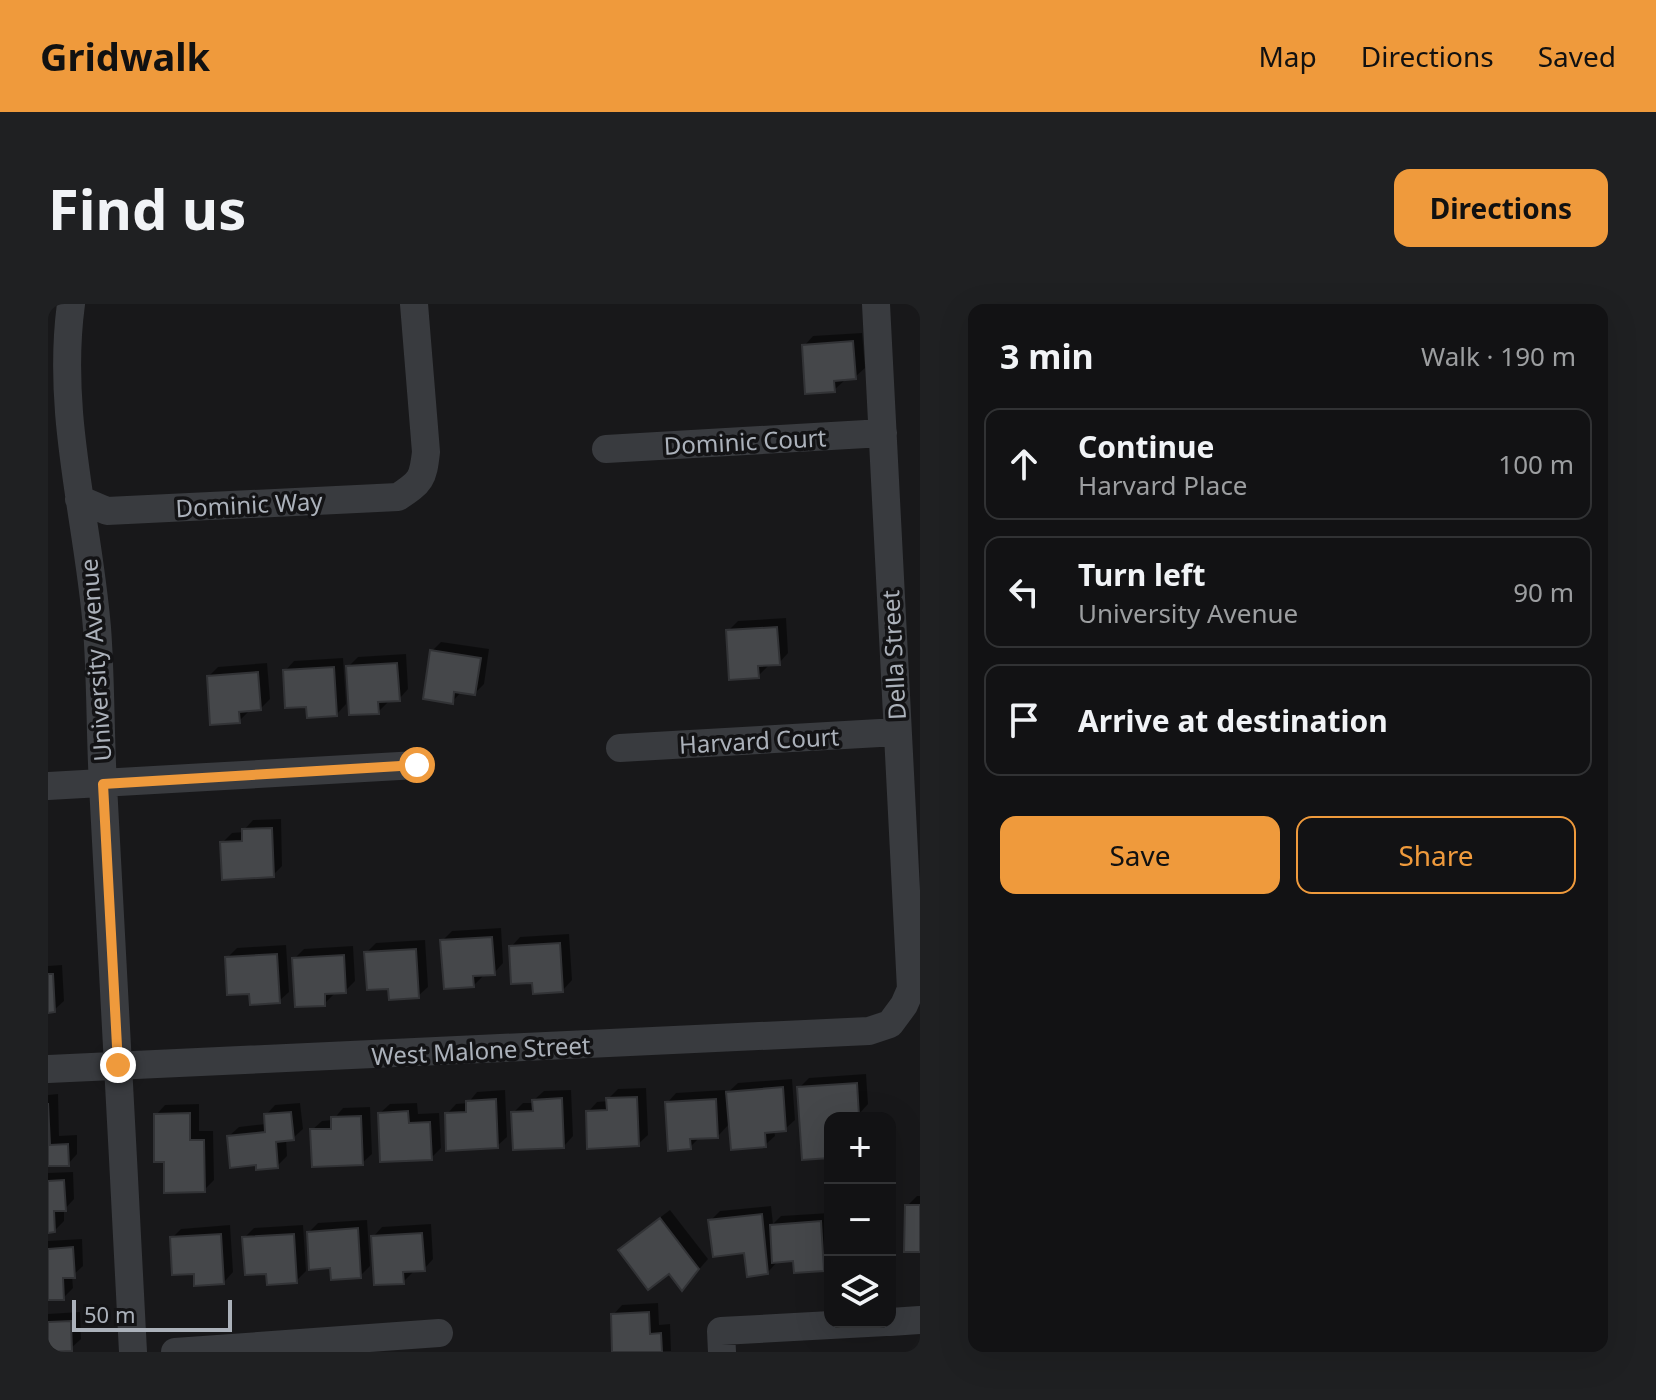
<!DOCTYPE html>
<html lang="en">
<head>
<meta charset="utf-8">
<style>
	body { margin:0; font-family:"Noto Sans",sans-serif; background:#1f2022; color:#f1f3f6 }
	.controls { position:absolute; right:24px; bottom:24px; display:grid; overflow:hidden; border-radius:16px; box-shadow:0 8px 32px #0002 }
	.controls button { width:72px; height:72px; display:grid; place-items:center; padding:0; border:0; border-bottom:2px solid #313234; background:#121214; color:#f1f3f6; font:40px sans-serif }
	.scale { position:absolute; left:24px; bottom:20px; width:160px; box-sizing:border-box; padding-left:8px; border:4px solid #abb1ba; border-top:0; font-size:22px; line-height:28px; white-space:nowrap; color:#abb1ba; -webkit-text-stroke:6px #131315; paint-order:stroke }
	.stop { position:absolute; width:24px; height:24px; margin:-18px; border:6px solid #ef9a3c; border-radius:50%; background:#fff }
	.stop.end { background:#ef9a3c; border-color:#fff; box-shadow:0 2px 8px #0008 }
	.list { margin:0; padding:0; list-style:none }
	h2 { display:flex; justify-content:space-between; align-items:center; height:104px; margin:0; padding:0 32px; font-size:34px }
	h2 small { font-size:26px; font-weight:400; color:#9c9ea0 }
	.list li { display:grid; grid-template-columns:52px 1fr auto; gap:24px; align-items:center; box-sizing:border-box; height:112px; margin:0 16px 16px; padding:0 16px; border:2px solid #313234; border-radius:16px }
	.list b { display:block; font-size:30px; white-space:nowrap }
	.list p { margin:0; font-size:26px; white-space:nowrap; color:#9c9ea0 }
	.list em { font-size:26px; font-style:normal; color:#9c9ea0 }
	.actions { display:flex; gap:16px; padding:24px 32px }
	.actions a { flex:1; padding:18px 0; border:2px solid #ef9a3c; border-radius:16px; text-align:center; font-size:28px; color:#ef9a3c }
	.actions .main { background:#ef9a3c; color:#111 }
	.icon { flex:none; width:44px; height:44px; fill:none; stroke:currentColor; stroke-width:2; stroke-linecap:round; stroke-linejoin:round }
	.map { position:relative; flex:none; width:872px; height:1048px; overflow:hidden; border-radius:16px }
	header { display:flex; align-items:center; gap:48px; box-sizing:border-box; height:112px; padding:0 40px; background:#ef9a3c; color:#111 }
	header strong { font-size:38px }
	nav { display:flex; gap:44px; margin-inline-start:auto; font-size:28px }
	.intro { display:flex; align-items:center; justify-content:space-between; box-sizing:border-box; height:192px; padding:0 48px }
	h1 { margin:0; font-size:56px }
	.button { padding:20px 36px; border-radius:16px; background:#ef9a3c; color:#111; font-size:28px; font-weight:700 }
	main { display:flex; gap:48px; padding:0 48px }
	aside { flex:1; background:#121214; border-radius:16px; box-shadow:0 8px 32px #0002 }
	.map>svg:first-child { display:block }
</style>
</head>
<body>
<header>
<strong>Gridwalk</strong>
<nav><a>Map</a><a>Directions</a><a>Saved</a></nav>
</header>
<div class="intro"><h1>Find us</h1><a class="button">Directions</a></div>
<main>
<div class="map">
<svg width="872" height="1048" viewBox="0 0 872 1048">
	<rect width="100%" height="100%" fill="#18181a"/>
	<!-- shadow -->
	<path fill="#0007" d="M814,29l3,35 -10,9 -11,1v3l-10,9 -30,-44 9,-10z
		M738,314l2,35 -9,10 -11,1v2l-10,10 -30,-45 10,-10z
		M393,338l48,7 -5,35 -9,9 -13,-2 -10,11 -20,-51z
		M358,350l2,35 -9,10 -11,1v2l-10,10 -30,-45 10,-10z
		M295,354l3,46 -9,10 -29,-9 -23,-34 9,-10z
		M219,359l3,36 -10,10h-11v2l-10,10 -30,-45 9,-9z
		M233,515l1,47 -9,9 -51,-32 10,-10 12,-1v-2l9,-10z
		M453,624l2,35 -9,10h-12l1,3 -10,10 -31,-45 10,-10z
		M521,630l3,46 -9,10 -29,-10 -23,-33 9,-10z
		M377,636l3,47 -10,9 -28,-9 -24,-34 10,-10z
		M238,641l3,47 -10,9 -28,-9 -24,-34 10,-10z
		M305,642l2,35 -10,10 -11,1v2l-10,10 -30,-45 10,-10z
		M14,661l2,36 -10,9 -6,1v-45z
		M818,770l2,30 -9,10 -20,1v3h-9v38l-26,2 -5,-70 10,-10z
		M744,775l3,41 -10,9 -11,1 1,6 -10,9 -35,-22 -12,13 -18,1 -10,10 -23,-44 9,-10 49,-3v5l13,-12z
		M598,784l2,47 -10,9 -50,-32 9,-10 12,-1 -1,-2 10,-10z
		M457,786l2,47 -10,9 -50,-32 9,-10 12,-1 9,-11z
		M523,786l2,46 -9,10 -51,-33 10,-10h11v-3l10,-9z
		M10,790l1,42 18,-1v19l-9,10h-20v-69z
		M252,799l3,26 -10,9 -7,1 1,17 -10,10 -19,-3 -29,-27 10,-9 27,-3v-9l9,-10z
		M369,799l1,11 21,-1 2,35 -10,10 -51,-45 10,-9z
		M151,800v27h14l1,49 -10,10 -38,-30 -10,-45 9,-10z
		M322,803l2,47 -10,9 -50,-33 10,-9 11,-1 10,-12z
		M25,868l1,27 -10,11v11l-9,9 -7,1v-58z
		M869,892h3v54l-13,-44z
		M723,902l2,18 8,-8 49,-3v49l-6,7 -29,-10 -18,3 -9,10 -58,-51 10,-10z
		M842,905l2,33 -2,2z
		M622,906l38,49 -25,29 -13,-17 -50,-21 10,-10z
		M319,916l3,46 -10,10 -28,-10 -23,-34 9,-9z
		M383,920l2,35 -9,10 -11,1v2l-10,10 -30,-45 9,-10z
		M182,921l3,47 -9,10 -28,-10 -24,-34 9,-9z
		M255,921l3,46 -10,10 -28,-9 -24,-34 10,-10z
		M34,935l1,27 -11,10 1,12 -10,10h-15v-57z
		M610,999l1,22 11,-1 1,27 -57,1 -1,-37 9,-10z
		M32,1008l1,27 -11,10v3h-22v-38z"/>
	<!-- building -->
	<path fill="#45474a" stroke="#323336" stroke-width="2" d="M805,37l3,38 -22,2 1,11 -30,2 -3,-49z
		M729,323l3,38 -22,1 1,12 -30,2 -3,-50z
		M382,346l51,8 -6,37 -21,-3 -1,12 -30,-5z
		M349,359l3,38 -22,1 1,12 -30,1 -3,-49z
		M286,363l3,49 -30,2 -1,-11 -21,1 -2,-38z
		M210,368l3,38 -22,2 1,11 -30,2 -3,-49z
		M224,524l2,49 -52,3 -2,-38 22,-1v-12z
		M444,633l3,38 -22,1 1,11 -30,2 -4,-49z
		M512,639l3,49 -30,2 -1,-11 -21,1 -2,-38z
		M368,645l3,49 -30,2 -1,-11 -21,1 -3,-38z
		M229,650l3,49 -30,2 -1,-11 -22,1 -2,-38z
		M296,651l2,38 -21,1v12l-30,1 -3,-49z
		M0,670h5l2,38 -7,1z
		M809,779l2,33 -30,2 1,40 -28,2 -5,-73z
		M735,783l3,44 -21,2 1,14 -35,3 -5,-58z
		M589,793l2,49 -52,3 -1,-38 21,-1 -1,-12z
		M514,794l2,50 -51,2 -2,-38 22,-1 -1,-11z
		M448,795l2,49 -52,3 -1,-38 21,-1v-11z
		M668,795l2,39 -28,1 1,10 -23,2 -3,-49z
		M0,799l2,42 18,-1 1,22h-21z
		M360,807l1,12 21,-1 2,38 -52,2 -2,-49z
		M243,808l3,28 -18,2 2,26 -22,2v-5l-26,3 -3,-32 38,-4 -1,-18z
		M142,809v27h14l1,52 -41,1v-31h-10v-48z
		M313,812l2,49 -51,2 -2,-38h21v-12z
		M16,876l2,31h-12l1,21 -7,1v-52z
		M857,901h15v47h-16z
		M714,910l6,60 -21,3 -3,-24 -31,4 -5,-37z
		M612,914l39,51 -17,22 -13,-17 -21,16 -30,-40z
		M773,917l3,50 -30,2 -1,-12 -21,2 -2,-38z
		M310,924l3,50 -30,2 -1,-12 -21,2 -2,-38z
		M374,929l3,38 -22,1 1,12 -30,1 -3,-49z
		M173,930l3,50 -30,2v-12l-22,1 -2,-38z
		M246,930l3,49 -30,2 -1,-11 -21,1 -3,-38z
		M25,943l2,31h-12l1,22h-16v-51z
		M601,1008l1,22 11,-1 1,19h-50l-1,-38z
		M23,1017l1,30 -24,1v-30z"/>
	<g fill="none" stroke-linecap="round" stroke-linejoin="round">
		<!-- minor -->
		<path stroke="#393b3f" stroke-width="28" d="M23,0c-15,111 17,215 26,324 4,52 3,105 6,157 11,189 20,378 30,567
			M558,145l277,-16
			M31,195l28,12 291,-14c23,-15 25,-18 28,-45l-12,-148
			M572,444l277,-16
			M0,482l369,-21
			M0,765l821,-38 21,-7 14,-19 7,-16 -35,-685
			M842,1018l30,-2
			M127,1048l264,-19
			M674,1048l-1,-21 165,-9"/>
	</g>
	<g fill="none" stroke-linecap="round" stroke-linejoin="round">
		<!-- route -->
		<path stroke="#ef9a3c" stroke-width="10" d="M70,761l-15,-281 314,-19"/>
	</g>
	<g text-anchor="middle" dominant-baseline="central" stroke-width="7" stroke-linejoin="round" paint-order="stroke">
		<!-- street labels -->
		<g font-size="24" fill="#abb1ba" stroke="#131315">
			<text transform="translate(697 137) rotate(-3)">Dominic Court</text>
			<text transform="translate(201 200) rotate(-3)">Dominic Way</text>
			<text transform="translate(845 351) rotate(-93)">Della Street</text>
			<text transform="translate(47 356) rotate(-94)">University Avenue</text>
			<text transform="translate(711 436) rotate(-3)">Harvard Court</text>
			<text transform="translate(433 746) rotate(-3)">West Malone Street</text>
		</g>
	</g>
</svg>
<div class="controls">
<button>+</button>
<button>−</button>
<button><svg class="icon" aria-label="layers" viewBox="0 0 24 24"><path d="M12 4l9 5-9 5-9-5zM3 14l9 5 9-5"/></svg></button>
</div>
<div class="scale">50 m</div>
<div class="stop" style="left:369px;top:461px"></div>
<div class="stop end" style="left:70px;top:761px"></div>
</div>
<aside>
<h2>3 min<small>Walk · 190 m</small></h2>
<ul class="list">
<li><svg class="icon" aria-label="ahead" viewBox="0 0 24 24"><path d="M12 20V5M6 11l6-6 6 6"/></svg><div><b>Continue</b><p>Harvard Place</p></div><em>100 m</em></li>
<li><svg class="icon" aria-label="left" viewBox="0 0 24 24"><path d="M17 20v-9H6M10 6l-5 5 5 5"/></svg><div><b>Turn left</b><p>University Avenue</p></div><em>90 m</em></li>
<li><svg class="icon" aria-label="arrive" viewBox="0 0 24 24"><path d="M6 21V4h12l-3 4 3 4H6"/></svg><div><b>Arrive at destination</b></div></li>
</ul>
<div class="actions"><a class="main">Save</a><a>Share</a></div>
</aside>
</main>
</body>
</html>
